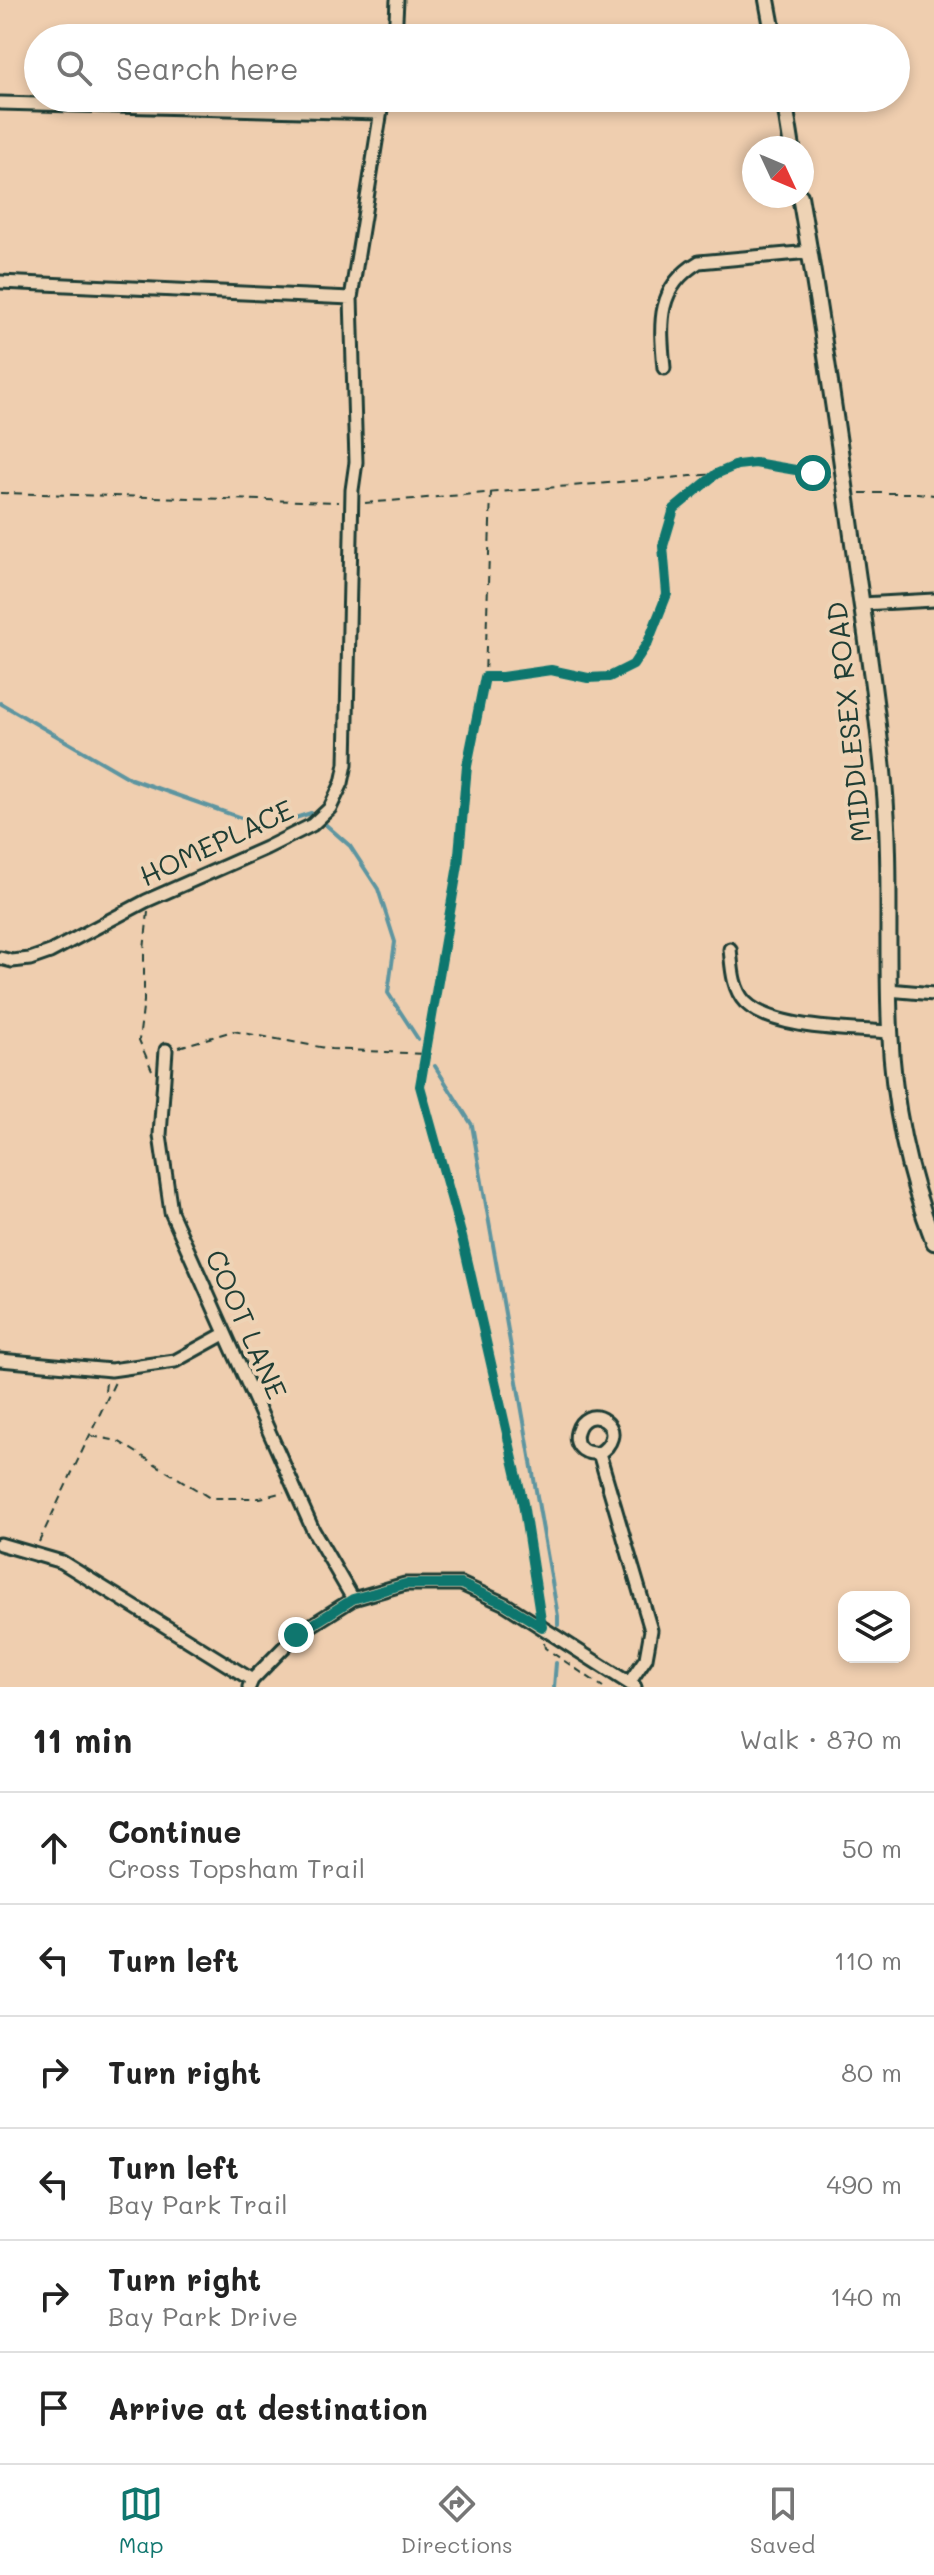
<!DOCTYPE html>
<html lang="en">
<head>
<meta charset="utf-8">
<style>
	body { margin:0; font-family:Mali,sans-serif; background:#f6f6f6; color:#222 }
	.controls { position:absolute; right:24px; bottom:24px; display:grid; overflow:hidden; border-radius:16px; box-shadow:0 4px 12px #0003 }
	.controls button { width:72px; height:72px; display:grid; place-items:center; padding:0; border:0; border-bottom:2px solid #e0e0e0; background:#fff; color:#222; font:40px sans-serif }
	.compass { position:absolute; left:742px; top:136px; width:72px; height:72px; border-radius:50%; background:#fff; box-shadow:0 4px 12px #0003; rotate:134deg }
	.stop { position:absolute; width:24px; height:24px; margin:-18px; border:6px solid #0f766e; border-radius:50%; background:#fff }
	.stop.end { background:#0f766e; border-color:#fff; box-shadow:0 2px 8px #0008 }
	.list { margin:0; padding:0; list-style:none }
	h2 { display:flex; justify-content:space-between; align-items:center; height:104px; margin:0; padding:0 32px; font-size:34px }
	h2 small { font-size:26px; font-weight:400; color:#767676 }
	.list li { display:grid; grid-template-columns:52px 1fr auto; gap:24px; align-items:center; box-sizing:border-box; height:112px; padding:0 32px; border-top:2px solid #e0e0e0 }
	.list b { display:block; font-size:30px; white-space:nowrap }
	.list p { margin:0; font-size:26px; white-space:nowrap; color:#767676 }
	.list em { font-size:26px; font-style:normal; color:#767676 }
	.icon { flex:none; width:44px; height:44px; fill:none; stroke:currentColor; stroke-width:2; stroke-linecap:round; stroke-linejoin:round }
	.map { position:relative; flex:none; width:934px; height:1687px; overflow:hidden }
	.search { position:absolute; background:#fff; box-shadow:0 4px 12px #0003; left:24px; right:24px; top:24px; height:88px; display:flex; align-items:center; gap:20px; box-sizing:border-box; padding:0 28px; border-radius:44px; color:#767676; font-size:30px }
	.sheet { height:776px; background:#fff }
	nav { display:flex; justify-content:space-around; align-items:center; box-sizing:border-box; height:112px; border-top:2px solid #e0e0e0; background:#fff; font-size:22px; color:#767676 }
	nav a { display:grid; justify-items:center; gap:4px }
	nav .on { color:#0f766e }
	.map>svg:first-child { display:block }
</style>
</head>
<body>
<div class="map">
<svg width="934" height="1687" viewBox="0 0 934 1687">
	<rect width="100%" height="100%" fill="#efceaf"/>
	<filter id="ink" filterUnits="userSpaceOnUse"><feTurbulence type="fractalNoise" baseFrequency=".0125" numOctaves="2"/><feDisplacementMap in="SourceGraphic" scale="16" xChannelSelector="R" yChannelSelector="G"/><feConvolveMatrix kernelMatrix="1 2 1 2 8 2 1 2 1" color-interpolation-filters="sRGB"/></filter>
	<g filter="url(#ink)">
		<g fill="none" stroke-linecap="round" stroke-linejoin="round">
			<!-- stream -->
			<path stroke="#5d95a0" stroke-width="4" d="M0,703l131,76 136,48 44,-14
				M325,824l25,22 28,43 17,53 -7,51 30,46
				M435,1066l37,59 86,491v9
				M554,1687l2,-24"/>
			<defs>
				<path id="street" d="M395,38l2,-38
					M0,103l380,10
					M0,282l351,16
					M664,368c-4,-44 -8,-81 35,-106l111,-10
					M862,604l72,-4
					M730,949c2,17 2,39 15,53 28,28 106,27 145,30
					M0,958l12,3 18,-2 20,-7 96,-51 120,-53 46,-23 18,-17 12,-25 4,-19 6,-274 4,-28 -5,-164 32,-200
					M888,990l46,4
					M166,1050l-6,85 11,77 142,318 40,69
					M0,1360l111,10 64,-9 49,-27
					M599,1453c12,-7 19,-22 6,-32 -26,-19 -46,35 -6,32l52,177 -5,28 -17,25
					M0,1544l62,18 190,118
					M249,1687l3,-7 44,-45 57,-36 52,-15h56l44,20 130,83"/>
				<path id="secondary" d="M767,0l7,38
					M784,98l8,50
					M800,196c22,125 40,251 57,376 10,70 21,140 27,210 8,83 2,165 6,248 3,72 18,145 44,212"/>
			</defs>
			<!-- street casing -->
			<use href="#street" stroke="#1f3d34" stroke-width="17"/>
			<!-- secondary casing -->
			<use href="#secondary" stroke="#1f3d34" stroke-width="20"/>
			<!-- path -->
			<path stroke="#1f3d34" stroke-width="2" stroke-dasharray="8 6" stroke-linecap="butt" d="M491,492l-6,185 -18,89 -9,99 -38,221 42,151 61,266 17,110
				M0,493l339,9
				M860,493h57l17,2
				M365,503l351,-29 21,-9 18,-2 75,13
				M487,677h15l49,-7 37,8 21,-1 24,-12 15,-23 19,-48 -4,-48 11,-37 41,-34
				M148,912l-4,38v51l-5,39 13,30
				M179,1047l54,-16 98,18 93,5
				M106,1383l-1,8 3,4
				M91,1436l27,5 92,57h50l24,-6
				M39,1542l76,-160
				M544,1643l1,5 58,39"/>
			<!-- street -->
			<use href="#street" stroke="#eed3b5" stroke-width="11"/>
			<!-- secondary -->
			<use href="#secondary" stroke="#eed3b5" stroke-width="14"/>
		</g>
	</g>
	<g fill="none" stroke-linecap="round" stroke-linejoin="round" filter="url(#ink)">
		<!-- route -->
		<path stroke="#0f766e" stroke-width="10" d="M296,1635l57,-36 52,-15h56l44,20 37,23 -19,-124 -61,-266 -42,-151 38,-221 9,-99 18,-89h17l49,-7 37,8 21,-1 24,-12 15,-23 19,-48 -4,-48 11,-37 42,-35 21,-9 18,-2 58,10"/>
	</g>
	<g text-anchor="middle" dominant-baseline="central" stroke-width="8" stroke-linejoin="round" paint-order="stroke">
		<!-- street labels -->
		<g font-size="28" fill="#1f3d34" stroke="#eed3b5">
			<text transform="translate(848 722) rotate(-96)">MIDDLESEX ROAD</text>
			<text transform="translate(216 842) rotate(-25)">HOMEPLACE</text>
			<text transform="translate(247 1324) rotate(66)">COOT LANE</text>
		</g>
	</g>
</svg>
<div class="controls">
<button><svg class="icon" aria-label="layers" viewBox="0 0 24 24"><path d="M12 4l9 5-9 5-9-5zM3 14l9 5 9-5"/></svg></button>
</div>
<svg class="compass" viewBox="-18 -18 36 36"><path d="M0-13l5 13h-10z" fill="#e53935"/><path d="M0 13l5-13h-10z" fill="#767676"/></svg>
<div class="stop" style="left:813px;top:473px"></div>
<div class="stop end" style="left:296px;top:1635px"></div>
<div class="search"><svg class="icon" aria-label="search" viewBox="0 0 24 24"><circle cx="10" cy="10" r="6"/><path d="M15 15l6 6"/></svg>Search here</div>
</div>
<section class="sheet">
<h2>11 min<small>Walk · 870 m</small></h2>
<ul class="list">
<li><svg class="icon" aria-label="ahead" viewBox="0 0 24 24"><path d="M12 20V5M6 11l6-6 6 6"/></svg><div><b>Continue</b><p>Cross Topsham Trail</p></div><em>50 m</em></li>
<li><svg class="icon" aria-label="left" viewBox="0 0 24 24"><path d="M17 20v-9H6M10 6l-5 5 5 5"/></svg><div><b>Turn left</b></div><em>110 m</em></li>
<li><svg class="icon" aria-label="right" viewBox="0 0 24 24"><path d="M7 20v-9h11M14 6l5 5-5 5"/></svg><div><b>Turn right</b></div><em>80 m</em></li>
<li><svg class="icon" aria-label="left" viewBox="0 0 24 24"><path d="M17 20v-9H6M10 6l-5 5 5 5"/></svg><div><b>Turn left</b><p>Bay Park Trail</p></div><em>490 m</em></li>
<li><svg class="icon" aria-label="right" viewBox="0 0 24 24"><path d="M7 20v-9h11M14 6l5 5-5 5"/></svg><div><b>Turn right</b><p>Bay Park Drive</p></div><em>140 m</em></li>
<li><svg class="icon" aria-label="arrive" viewBox="0 0 24 24"><path d="M6 21V4h12l-3 4 3 4H6"/></svg><div><b>Arrive at destination</b></div></li>
</ul>
</section>
<nav>
<a class="on"><svg class="icon" aria-label="map" viewBox="0 0 24 24"><path d="M3 6l6-2 6 2 6-2v14l-6 2-6-2-6 2zM9 4v14M15 6v14"/></svg>Map</a>
<a><svg class="icon" aria-label="directions" viewBox="0 0 24 24"><path d="M12 3l9 9-9 9-9-9zM9 14v-3h6M13 9l2 2-2 2"/></svg>Directions</a>
<a><svg class="icon" aria-label="saved" viewBox="0 0 24 24"><path d="M7 4h10v16l-5-4-5 4z"/></svg>Saved</a>
</nav>
</body>
</html>
